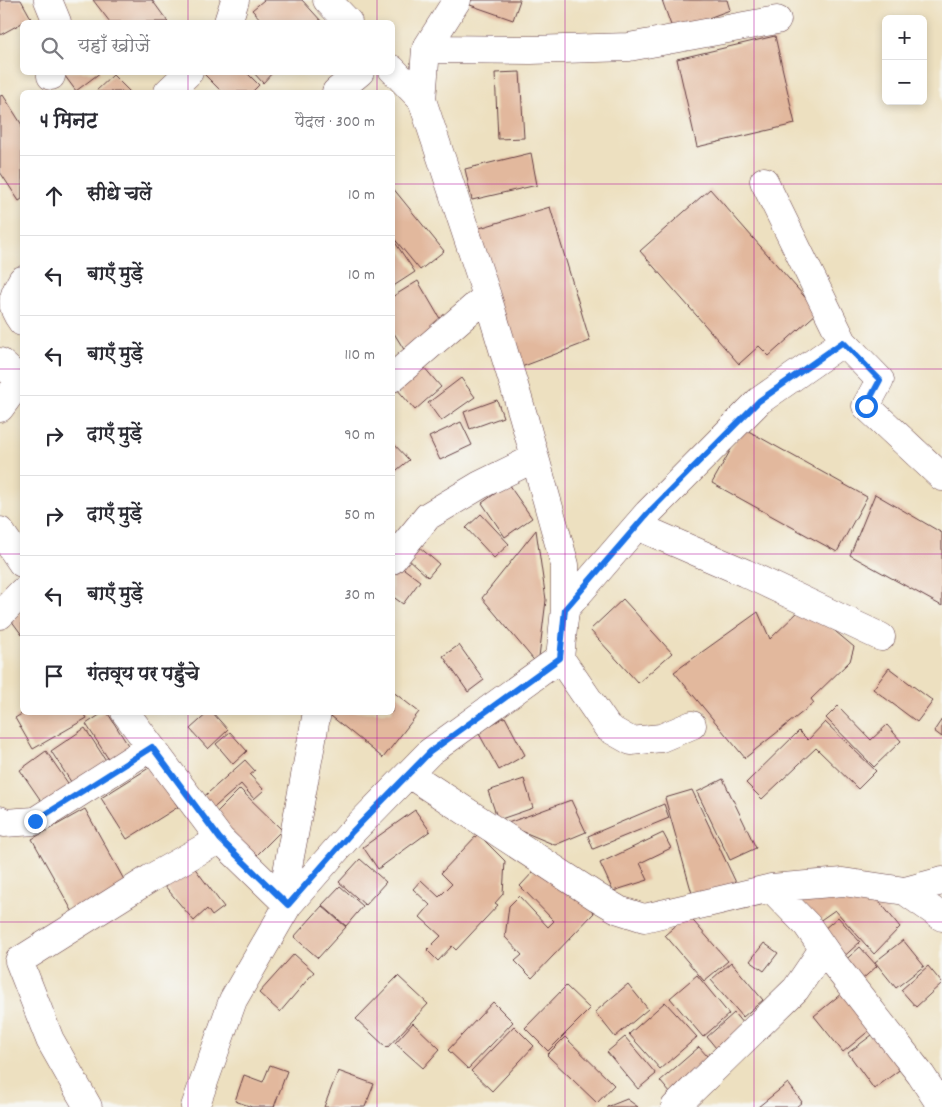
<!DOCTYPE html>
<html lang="hi">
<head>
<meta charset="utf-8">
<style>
	body { margin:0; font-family:Dekko,"Playpen Sans Deva",sans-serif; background:#f2f2f3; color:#2b2b33 }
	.controls { position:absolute; right:15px; top:15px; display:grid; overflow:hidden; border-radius:8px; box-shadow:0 2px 8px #0003 }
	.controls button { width:45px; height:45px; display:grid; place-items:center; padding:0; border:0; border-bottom:1px solid #e1e1e2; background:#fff; color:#2b2b33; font:25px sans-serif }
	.stop { position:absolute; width:15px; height:15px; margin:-11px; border:4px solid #1a73e8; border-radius:50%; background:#fff }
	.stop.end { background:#1a73e8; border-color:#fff; box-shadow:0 1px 5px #0008 }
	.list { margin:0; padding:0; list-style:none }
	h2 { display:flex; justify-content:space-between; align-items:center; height:65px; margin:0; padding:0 20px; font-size:21px }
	h2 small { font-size:16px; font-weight:400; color:#7c7c81 }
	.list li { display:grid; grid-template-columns:32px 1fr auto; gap:15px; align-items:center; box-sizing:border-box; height:80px; padding:0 20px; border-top:1px solid #e1e1e2 }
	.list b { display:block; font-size:19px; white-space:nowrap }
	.list em { font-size:16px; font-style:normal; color:#7c7c81 }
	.icon { flex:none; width:28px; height:28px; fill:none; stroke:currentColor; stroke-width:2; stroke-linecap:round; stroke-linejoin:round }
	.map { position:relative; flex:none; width:942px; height:1107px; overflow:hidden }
	.search { position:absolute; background:#fff; box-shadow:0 2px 8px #0003; left:20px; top:20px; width:375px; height:55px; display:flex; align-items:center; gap:12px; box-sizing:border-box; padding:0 18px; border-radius:8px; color:#7c7c81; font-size:19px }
	.panel { position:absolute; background:#fff; box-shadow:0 2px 8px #0003; left:20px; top:90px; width:375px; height:625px; border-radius:8px }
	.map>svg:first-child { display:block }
</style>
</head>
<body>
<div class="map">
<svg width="942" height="1107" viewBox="0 0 942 1107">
	<rect width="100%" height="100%" fill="#f6f6f2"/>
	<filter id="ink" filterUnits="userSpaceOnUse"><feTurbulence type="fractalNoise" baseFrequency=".02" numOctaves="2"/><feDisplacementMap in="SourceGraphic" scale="10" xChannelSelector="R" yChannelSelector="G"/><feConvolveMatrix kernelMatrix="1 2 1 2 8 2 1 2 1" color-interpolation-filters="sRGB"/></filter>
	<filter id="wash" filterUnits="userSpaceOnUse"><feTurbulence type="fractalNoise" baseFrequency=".0096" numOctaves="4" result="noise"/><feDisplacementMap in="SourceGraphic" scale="20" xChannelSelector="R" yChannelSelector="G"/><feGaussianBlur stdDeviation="1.12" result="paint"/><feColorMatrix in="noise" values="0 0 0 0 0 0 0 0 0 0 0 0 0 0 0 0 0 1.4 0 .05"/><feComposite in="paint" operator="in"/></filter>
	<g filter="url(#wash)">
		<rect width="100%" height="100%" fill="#ede0c0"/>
		<g id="blocks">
			<!-- building -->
			<path fill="#e2b89d" d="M0,0h21l10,18 -31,17z
				M93,0h59l16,22h-58z
				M264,0h38l20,22h-59l-11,-12z
				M471,0h49l-7,20 -43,-15z
				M662,0h65l3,10 -57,21z
				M775,36l20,88 -98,23 -20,-88z
				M62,72h39l-25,19z
				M202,72h44l13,13 -7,7h-30z
				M253,72h20l-10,11z
				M520,72l4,66 -26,1 -3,-66z
				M113,75l17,17h-35z
				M3,95l19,30v74l-3,2 -19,-29v-76z
				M531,153l6,32 -65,15 -7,-31z
				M392,187l52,64 -24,19 -28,-34z
				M710,189l108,123 -49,44 -10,-10 -20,18 -99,-113z
				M550,207l40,134 -74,28 -43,-139z
				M392,238l23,34 -23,15z
				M418,281l28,48 -38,27 -16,-26v-33z
				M423,366l18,21 -26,23 -18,-21z
				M461,378l14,19 -34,24 -13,-18z
				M497,400l6,17 -33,12 -6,-17z
				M461,422l11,23 -32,15 -11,-23z
				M743,428l124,69 -30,55 -125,-69z
				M392,442l17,18 -17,14z
				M508,484l24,34 -27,19 -23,-34z
				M875,494l67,39v73l-92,-51z
				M481,514l28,30 -15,14 -28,-30z
				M536,530l10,70 -8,65 -56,-67z
				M418,546l21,18 -11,13 -21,-19z
				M396,563l24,18 -17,23 -11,-8v-28z
				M623,599l49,54 -34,30 -48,-53z
				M801,609l10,2 43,36 -4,14 -39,38 3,4 -69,55 -71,-86 84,-60 12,27z
				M22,611v24l-11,-15z
				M459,645l25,35 -16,12 -25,-36z
				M889,668l44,33 -16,21 -44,-33z
				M392,691l27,21 -36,46 -57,-46h66z
				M838,706l33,34 16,-15 14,16 -27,26 -48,-49z
				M25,712h58l4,6 -54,31 -18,-31z
				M104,712h3l24,38 -20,13 -25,-39z
				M209,712h3l16,18 -20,19 -18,-20z
				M505,717l20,38 -26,15 -21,-38z
				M942,719v18l-8,-6z
				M825,722l51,49 -18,18 -42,-41 -54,51 -16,-16 53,-52 9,9z
				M85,728l24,37 -34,23 -24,-37z
				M230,732l17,19 -14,13 -17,-20z
				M46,751l26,38 -26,19 -26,-38z
				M245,760l10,11 -5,4 14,15 -10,9 -13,-15 -32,28 -10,-11z
				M152,766l26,41 -51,32 -26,-41z
				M524,779l9,29 -35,12 -10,-29z
				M723,779l33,69 -26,12 -33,-68z
				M240,789l42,41 -29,29 -42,-41z
				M692,790l48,101 -47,6 -28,-99z
				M571,800l15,32 -31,13 -50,-21z
				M664,804l5,14 -76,31 -5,-13z
				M85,809l43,78 -53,29 -43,-77z
				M415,810l15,21 -52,38 -15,-22z
				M663,833l8,15 -31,15 8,17 -35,11 -13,-28z
				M478,834l27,27 -2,33 -8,9 3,2 -42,45 -4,-4 -14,15 -11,-11 14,-14 -21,-19 10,-12 -17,-16 8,-9 18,17 13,-13 -11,-11z
				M360,859l26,23 -21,23 -26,-23z
				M190,862l34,45 -12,9 -5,-7 -13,12 -30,-36z
				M534,871l14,2 26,26 3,-2 17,16 -62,65 -17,-17 7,-6 -17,-18 4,-31 10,-10 29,31 6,-6 -34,-35z
				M340,886l23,20 -17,20 -24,-21z
				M796,895l79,1 25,31 -26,27 -39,-44 -20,14z
				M322,906l24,21 -28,31 -24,-21z
				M688,915l40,46 -24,20 -39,-46z
				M838,917l22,25 -21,19 -23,-25z
				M903,940l21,26 -28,22 -21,-26z
				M764,943l14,10 -14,18 -14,-10z
				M860,947l17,19 -19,17 -17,-19z
				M294,954l20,18 -34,40 -21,-19z
				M731,962l32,38 -20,17 -32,-37z
				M928,966l14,17 -26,24 -15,-17z
				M697,975l32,39 -26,23 -33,-39z
				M398,976l30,28 -41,44 -31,-29z
				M628,984l20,25 -33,28 -20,-25z
				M566,986l24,23 -42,42 -23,-23z
				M847,989l29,36 -33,27 -29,-36z
				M493,1002l20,20 -45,47 -20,-19z
				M665,1002l32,35 -37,32 -31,-35z
				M734,1013l13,16 -27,24 -13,-16z
				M413,1023l27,26 -17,19 -28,-25z
				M514,1026l20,20 -42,45 -21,-20z
				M880,1029l26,36 -32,24 -26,-36z
				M565,1037l49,48 -17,18 -50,-48z
				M625,1037l31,37 -18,15 -31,-37z
				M699,1047l17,19 -40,34 -16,-19z
				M270,1065l17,6 -13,36h-22l-17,-6 9,-26 19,7z
				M338,1071l36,13 -9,23h-41z
				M788,1083l14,19 -6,5h-38z
				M627,1099l11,8h-31z"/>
		</g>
	</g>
	<g filter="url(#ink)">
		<use href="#blocks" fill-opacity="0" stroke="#623c41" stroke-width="1"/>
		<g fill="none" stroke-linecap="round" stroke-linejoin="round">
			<defs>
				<path id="minor" d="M48,0l9,22
					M327,0l21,22
					M228,22l7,-22
					M426,49l105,1 98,-3 148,-27
					M392,69l30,31
					M51,76l1,-4
					M168,92l21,-20
					M336,92l24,-20
					M764,181l79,161 37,38 -14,26 76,71
					M22,280c-10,17 -13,25 0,42
					M0,362l20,18
					M392,378l95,-82
					M0,408l22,-30
					M637,526l108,47 136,64
					M0,531l22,32
					M392,560l36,-44 52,-31 55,-27
					M565,609l83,-96 111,-112 84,-59
					M0,615l22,-23
					M560,658l48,70 23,13 30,-3 31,-13
					M125,712l95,127 68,66
					M409,774l188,123 22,13 25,8 127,-30 72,-6 62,9 37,26
					M0,820l4,3 31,-2 116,-74
					M771,888l36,37 25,36 89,114 21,32
					M905,891l37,-10
					M282,899l35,-187
					M88,1107l-38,-67 -31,-79 132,-83 69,-39
					M195,1107l38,-107 55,-95 63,-72 79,-81 130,-94 5,-49v-44l-42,-150 -36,-119 -65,-196 4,-51 31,-49
					M675,1107l121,-118 27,-40"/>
			</defs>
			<!-- minor casing -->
			<use href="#minor" stroke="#623c41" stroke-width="29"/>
			<!-- minor -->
			<use href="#minor" stroke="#fff" stroke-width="28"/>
		</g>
	</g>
	<g fill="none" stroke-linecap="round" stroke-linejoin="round" filter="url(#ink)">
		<!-- route -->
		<path stroke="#1a73e8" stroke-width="6" d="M35,821l117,-74 68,92 68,66 63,-72 79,-81 130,-94 5,-49 83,-96 111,-112 84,-59 37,38 -14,26"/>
	</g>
	<!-- grid -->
	<path fill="none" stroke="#b5179e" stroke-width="1" stroke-opacity="0.55" d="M188,0v22M377,0v22M565,0v1107M754,0v1107M188,72v20M377,72v20M0,184h22M392,184h550M0,369h22M392,369h550M0,554h22M392,554h550M188,712v395M377,712v395M0,738h942M0,922h942"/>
</svg>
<div class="controls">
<button>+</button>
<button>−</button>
</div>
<div class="stop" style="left:866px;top:406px"></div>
<div class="stop end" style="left:35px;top:821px"></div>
<div class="search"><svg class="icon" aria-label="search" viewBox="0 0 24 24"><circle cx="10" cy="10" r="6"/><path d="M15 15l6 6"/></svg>यहाँ खोजें</div>
<section class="panel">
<h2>4 मिनट<small>पैदल · 300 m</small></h2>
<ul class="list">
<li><svg class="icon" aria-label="ahead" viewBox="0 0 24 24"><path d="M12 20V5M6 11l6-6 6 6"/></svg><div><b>सीधे चलें</b></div><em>10 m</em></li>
<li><svg class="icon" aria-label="left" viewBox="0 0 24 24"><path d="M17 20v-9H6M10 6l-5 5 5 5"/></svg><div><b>बाएँ मुड़ें</b></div><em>10 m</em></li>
<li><svg class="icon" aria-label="left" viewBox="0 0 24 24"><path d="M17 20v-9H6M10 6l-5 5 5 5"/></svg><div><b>बाएँ मुड़ें</b></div><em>110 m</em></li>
<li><svg class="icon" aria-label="right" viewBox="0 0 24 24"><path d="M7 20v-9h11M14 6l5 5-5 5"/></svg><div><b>दाएँ मुड़ें</b></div><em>90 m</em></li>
<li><svg class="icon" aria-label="right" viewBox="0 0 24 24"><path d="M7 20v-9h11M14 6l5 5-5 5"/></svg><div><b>दाएँ मुड़ें</b></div><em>50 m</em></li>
<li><svg class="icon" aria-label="left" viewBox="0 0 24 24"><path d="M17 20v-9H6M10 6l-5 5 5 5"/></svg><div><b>बाएँ मुड़ें</b></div><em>30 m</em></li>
<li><svg class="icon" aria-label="arrive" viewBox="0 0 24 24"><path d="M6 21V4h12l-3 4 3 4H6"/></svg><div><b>गंतव्य पर पहुँचे</b></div></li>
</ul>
</section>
</div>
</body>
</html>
